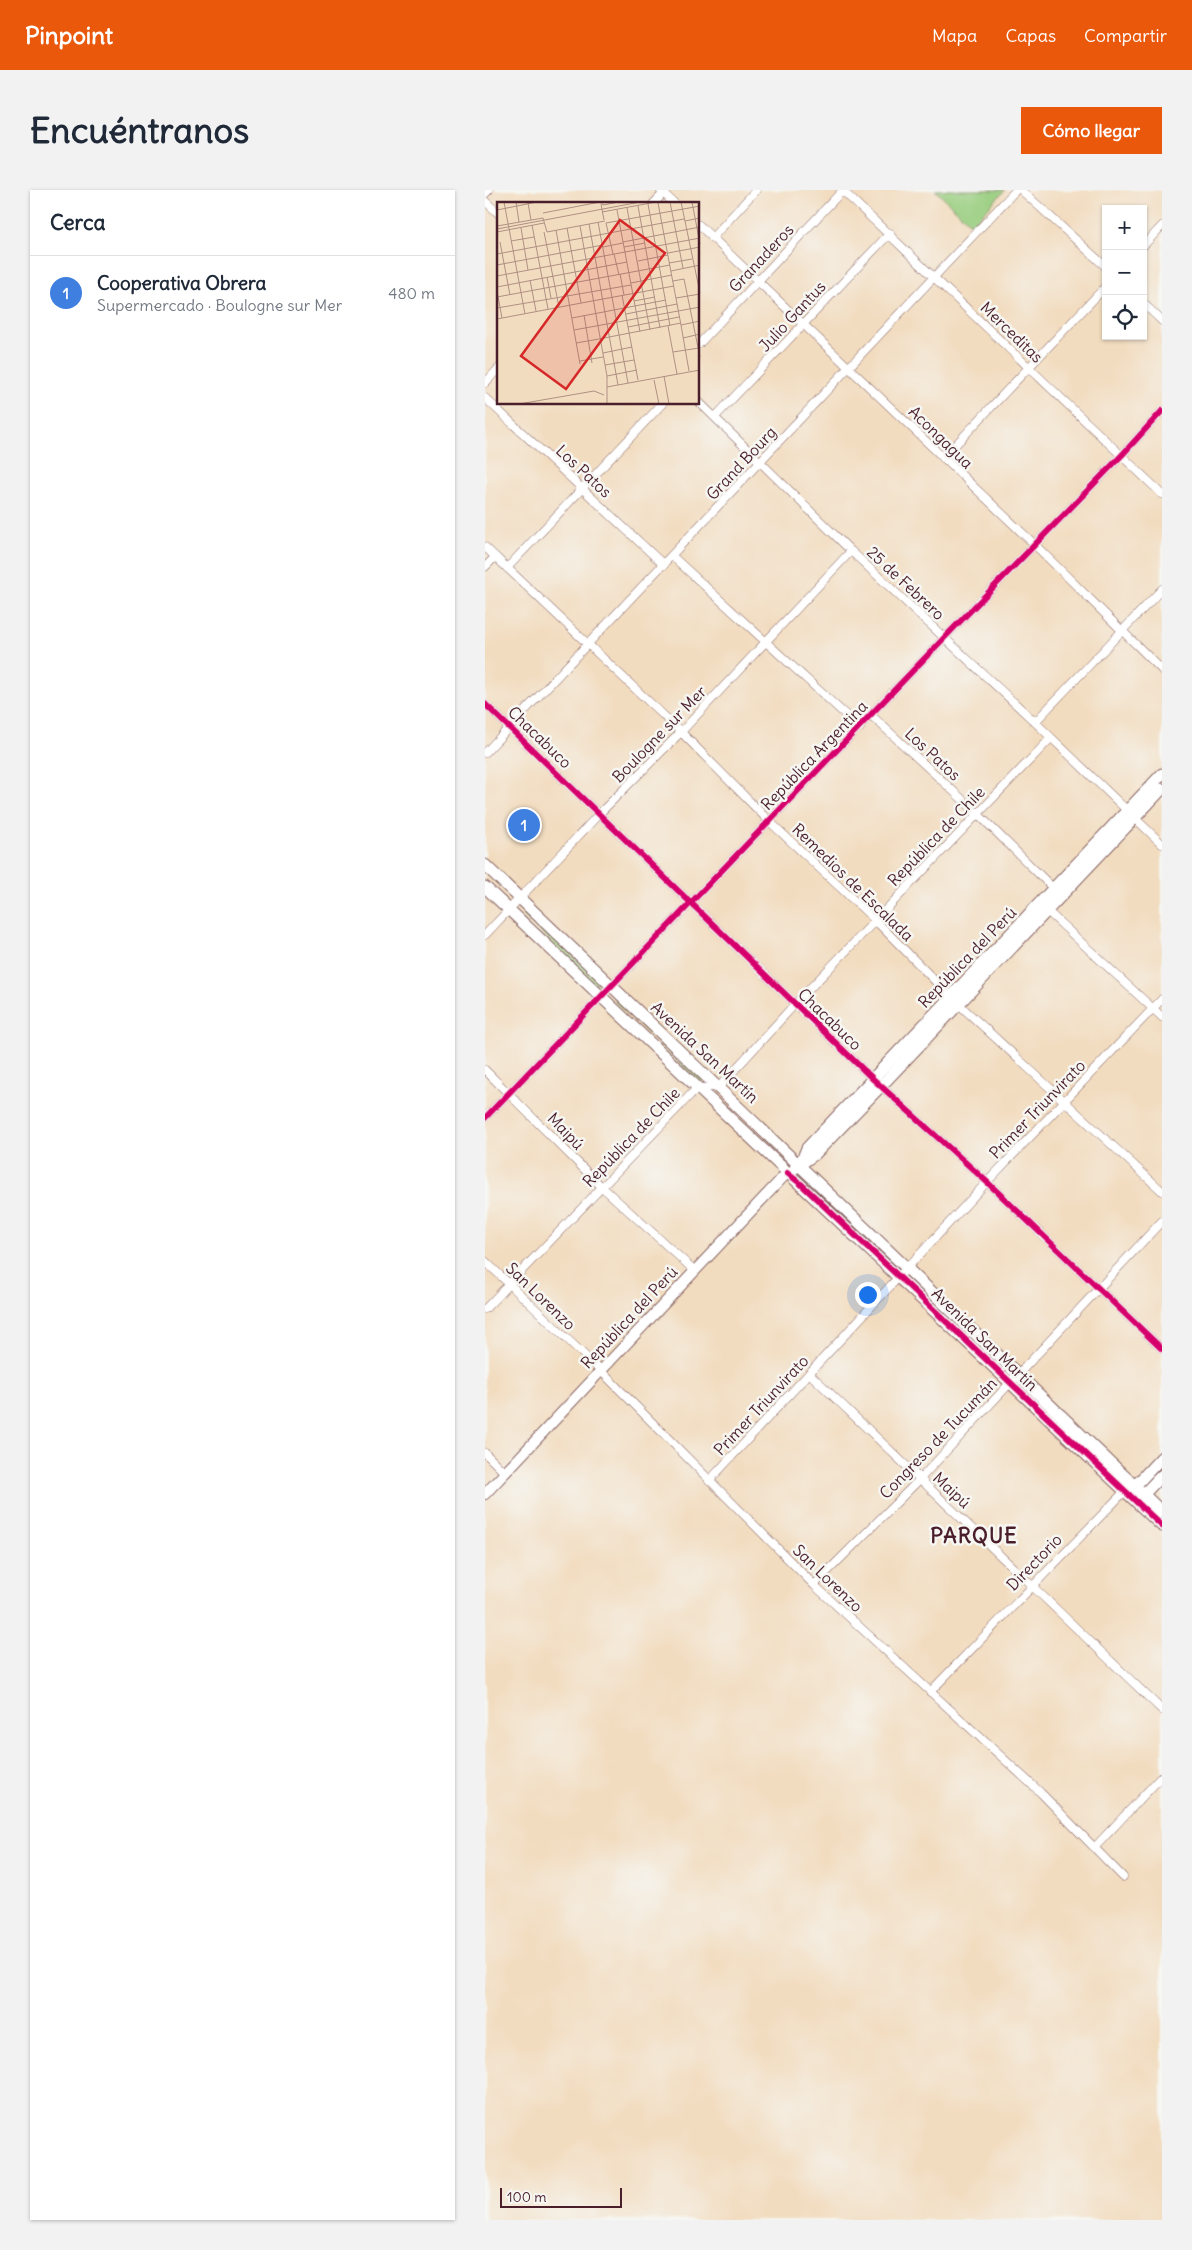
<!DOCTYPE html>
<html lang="es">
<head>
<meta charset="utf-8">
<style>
	body { margin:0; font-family:Delius,sans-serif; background:#f2f2f3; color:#1f2937 }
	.controls { position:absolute; right:15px; top:15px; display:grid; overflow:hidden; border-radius:0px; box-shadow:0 1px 4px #0004 }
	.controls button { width:45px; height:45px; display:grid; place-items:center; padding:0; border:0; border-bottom:1px solid #e0e1e3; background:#fff; color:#1f2937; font:25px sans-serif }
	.scale { position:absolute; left:15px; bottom:12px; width:122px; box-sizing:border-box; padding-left:5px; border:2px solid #4a1f2b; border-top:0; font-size:14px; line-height:18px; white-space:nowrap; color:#4a1f2b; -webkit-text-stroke:4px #f6f6f2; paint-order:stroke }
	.you { position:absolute; left:382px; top:1104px; width:18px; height:18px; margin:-12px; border:4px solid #fff; border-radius:50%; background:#1a73e8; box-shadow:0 0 0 8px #1a73e833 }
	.badge { display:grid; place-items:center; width:32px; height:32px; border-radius:50%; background:#ea580c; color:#fff; font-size:16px; font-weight:700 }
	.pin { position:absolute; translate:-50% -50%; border:2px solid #fff; box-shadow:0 1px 5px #0006 }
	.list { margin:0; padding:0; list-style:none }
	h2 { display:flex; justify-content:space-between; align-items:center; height:65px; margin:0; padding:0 20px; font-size:21px }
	h2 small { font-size:16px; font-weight:400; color:#747a83 }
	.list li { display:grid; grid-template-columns:32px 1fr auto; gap:15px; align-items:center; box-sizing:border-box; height:75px; padding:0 20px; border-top:1px solid #e0e1e3 }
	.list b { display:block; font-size:19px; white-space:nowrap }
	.list p { margin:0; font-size:16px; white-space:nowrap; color:#747a83 }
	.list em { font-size:16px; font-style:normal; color:#747a83 }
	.icon { flex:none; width:28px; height:28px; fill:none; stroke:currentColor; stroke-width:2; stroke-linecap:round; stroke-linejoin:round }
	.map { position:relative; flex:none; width:677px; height:2030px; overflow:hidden; border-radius:0px }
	header { display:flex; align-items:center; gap:30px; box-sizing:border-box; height:70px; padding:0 25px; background:#ea580c; color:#fff }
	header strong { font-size:24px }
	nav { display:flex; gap:28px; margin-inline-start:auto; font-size:18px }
	.intro { display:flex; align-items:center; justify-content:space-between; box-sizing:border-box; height:120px; padding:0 30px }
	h1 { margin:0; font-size:35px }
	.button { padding:12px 22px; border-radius:0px; background:#ea580c; color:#fff; font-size:18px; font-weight:700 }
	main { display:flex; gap:30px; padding:0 30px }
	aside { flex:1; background:#fff; border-radius:0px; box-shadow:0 1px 4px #0004 }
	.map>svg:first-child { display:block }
</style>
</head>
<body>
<header>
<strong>Pinpoint</strong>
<nav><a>Mapa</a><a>Capas</a><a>Compartir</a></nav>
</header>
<div class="intro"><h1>Encuéntranos</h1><a class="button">Cómo llegar</a></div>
<main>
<aside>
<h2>Cerca<small></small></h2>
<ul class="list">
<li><span class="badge" style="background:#3f7fe0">1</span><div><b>Cooperativa Obrera</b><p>Supermercado · Boulogne sur Mer</p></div><em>480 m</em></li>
</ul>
</aside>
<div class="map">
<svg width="677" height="2030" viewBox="0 0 677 2030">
	<rect width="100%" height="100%" fill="#f6f6f2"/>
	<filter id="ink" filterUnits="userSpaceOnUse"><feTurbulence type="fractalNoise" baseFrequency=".02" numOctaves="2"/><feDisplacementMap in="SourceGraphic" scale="10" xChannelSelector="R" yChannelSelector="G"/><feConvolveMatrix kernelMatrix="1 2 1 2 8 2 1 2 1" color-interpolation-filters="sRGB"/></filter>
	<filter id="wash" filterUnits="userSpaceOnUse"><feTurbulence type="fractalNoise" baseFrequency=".0096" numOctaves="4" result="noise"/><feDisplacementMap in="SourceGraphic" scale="20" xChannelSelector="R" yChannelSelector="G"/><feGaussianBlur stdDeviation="1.12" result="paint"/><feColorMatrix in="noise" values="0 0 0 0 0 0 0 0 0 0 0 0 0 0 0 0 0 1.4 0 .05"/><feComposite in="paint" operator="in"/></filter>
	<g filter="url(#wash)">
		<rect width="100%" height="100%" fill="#f2dcbf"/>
		<!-- green -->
		<path fill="#98cd7e" stroke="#717654" d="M450,0h70l-33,35z
			M42,722l72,68 -1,3 -4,1 -71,-69z
			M133,808l86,83 -1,2h-2l-86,-81v-3z"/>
	</g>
	<g filter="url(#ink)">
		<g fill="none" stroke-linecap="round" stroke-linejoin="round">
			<defs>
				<path id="minor" d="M175,0l15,14
					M357,0l320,304
					M536,0l85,77
					M0,4l4,-4
					M0,11l14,13
					M168,14l13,-13
					M214,35l336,320 127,125
					M227,48l44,-48
					M658,56l19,-20
					M658,113l19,18
					M214,154l144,-154
					M0,193l14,-15
					M0,208l179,167
					M214,212l152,149 184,171 127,122
					M230,227l175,-184
					M458,268l163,-172
					M0,357l196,185 88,89 106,99 76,77 211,194
					M187,366l188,172
					M0,377l10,-10
					M22,378l155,-164
					M0,514l388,375 114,103 175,167
					M387,526l105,97 80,79
					M550,532l127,-133
					M0,563l531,-563
					M559,718l118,109
					M0,745l114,-121 82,-82 170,-181
					M0,880l117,117 93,84
					M0,928l460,-481 177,-182 40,-44
					M0,1071l116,110 213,214 227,208 82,84
					M0,1119l212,-221 22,-1 76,-83 256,-266
					M324,1183l353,337
					M0,1263l20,20
					M224,1291l278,-299 175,-183
					M329,1395l106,-106 242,-258
					M445,1502l195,-201
					M609,1658l68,-72"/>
				<path id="tertiary" d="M0,1304l302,-321"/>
				<path id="secondary" d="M0,675l677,647
					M0,697l677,639
					M315,975l7,-17 355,-374
					M310,978l20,-14 67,-69 280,-296
					M644,1299l6,-3 27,-29
					M654,1309l23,-24"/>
			</defs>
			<!-- minor casing -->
			<use href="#minor" stroke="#85615f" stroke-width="9"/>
			<!-- tertiary casing -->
			<use href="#tertiary" stroke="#85615f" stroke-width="12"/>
			<!-- secondary casing -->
			<use href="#secondary" stroke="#85615f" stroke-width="13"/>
			<!-- minor -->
			<use href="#minor" stroke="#fff" stroke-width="8"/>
			<!-- tertiary -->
			<use href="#tertiary" stroke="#fff" stroke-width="10"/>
			<!-- secondary -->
			<use href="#secondary" stroke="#fff" stroke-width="11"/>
			<defs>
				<path id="cycleway" d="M0,514l388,375 114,103 175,167
					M0,928l460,-481 177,-182 40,-44
					M302,983l14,11 361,342"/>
			</defs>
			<!-- cycleway casing -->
			<use href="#cycleway" stroke="#f6f6f2" stroke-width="9"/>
			<!-- cycleway -->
			<use href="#cycleway" stroke="#d6006c" stroke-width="6"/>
		</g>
	</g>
	<g text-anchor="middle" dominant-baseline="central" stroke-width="5" stroke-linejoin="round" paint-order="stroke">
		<!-- street labels -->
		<g font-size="16" fill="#4a1f2b" stroke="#f6f6f2">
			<text transform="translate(276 68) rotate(-47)">Granaderos</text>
			<text transform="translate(307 126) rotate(-47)">Julio Gantus</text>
			<text transform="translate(527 142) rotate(44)">Merceditas</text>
			<text transform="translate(456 247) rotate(44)">Acongagua</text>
			<text transform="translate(256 273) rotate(-47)">Grand Bourg</text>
			<text transform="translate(99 281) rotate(43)">Los Patos</text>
			<text transform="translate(421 393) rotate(43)">25 de Febrero</text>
			<text transform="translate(174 544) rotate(-46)">Boulogne sur Mer</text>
			<text transform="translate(55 547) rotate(44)">Chacabuco</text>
			<text transform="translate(448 564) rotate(43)">Los Patos</text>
			<text transform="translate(329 565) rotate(-46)">República Argentina</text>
			<text transform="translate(451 646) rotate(-46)">República de Chile</text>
			<text transform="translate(368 692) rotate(44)">Remedios de Escalada</text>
			<text transform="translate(482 767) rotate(-46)">República del Perú</text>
			<text transform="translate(345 829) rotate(44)">Chacabuco</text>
			<text transform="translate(220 862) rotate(43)">Avenida San Martín</text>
			<text transform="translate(552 919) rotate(-46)">Primer Triunvirato</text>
			<text transform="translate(81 941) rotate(46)">Maipú</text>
			<text transform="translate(146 947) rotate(-46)">República de Chile</text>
			<text transform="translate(56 1106) rotate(44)">San Lorenzo</text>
			<text transform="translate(144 1127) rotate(-47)">República del Perú</text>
			<text transform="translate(500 1149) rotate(44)">Avenida San Martín</text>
			<text transform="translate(276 1215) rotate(-47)">Primer Triunvirato</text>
			<text transform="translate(453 1248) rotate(-46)">Congreso de Tucumán</text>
			<text transform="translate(467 1300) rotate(43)">Maipú</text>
			<text transform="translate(549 1372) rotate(-46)">Directorio</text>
			<text transform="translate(343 1388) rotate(44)">San Lorenzo</text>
		</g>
		<!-- district labels -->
		<g font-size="21" font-weight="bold" letter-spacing="1" fill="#4a1f2b" stroke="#f6f6f2">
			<text x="489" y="1345">PARQUE</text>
		</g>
	</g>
	<!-- overview -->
	<g transform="translate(12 12)">
		<rect width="202" height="202" fill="#f2dcbf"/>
		<path fill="none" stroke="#af9084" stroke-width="1" d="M7,0l21,112M19,0l3,20M104,0l2,3 16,-3M173,0l13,66M184,0l19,91M195,0l8,42M31,1l3,17M161,1l23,122M104,2l3,16M151,2l22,122M141,4l22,122M130,6l23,122M0,8l40,-8M120,8l23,122M105,10l54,-10M46,11l57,-11M46,16l4,14 58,-11M188,19l15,-3M101,20l30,161M109,21l94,-17M109,21l7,31M92,22l29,161M35,23l16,84M0,24l46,-8M83,24l27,150v28M24,26l7,42M70,26l14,75M0,27l143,-27M59,28l24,134M0,30l47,-9M47,30l15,75M14,39l23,-4M3,40l10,53M126,40l77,-15M106,45l20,-4M127,45l21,-4M171,51l32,-6M0,52l187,-35M117,52l5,21M141,59l30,-6M172,61l23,-4M0,63l106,-20M174,69l29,-6M123,72l4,21M0,74l203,-38M50,75l4,21M33,78l6,31M176,79l11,-2 16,78M134,81l41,-8M0,85l130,-25M0,89l5,27M125,93l16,85M0,95l173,-32M179,96l24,-4M95,99l82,-15M137,99l21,-4M0,106l134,-23M129,112l51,-10M87,113l8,48M75,116l94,-18M0,117l95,-18M171,124l9,48M131,125l51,-10M77,128l126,-23M186,136l17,-4M102,137l82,-16M79,141l23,-4M176,150l26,-4M106,151l29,-6M83,159l23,-4M108,163l29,-5M192,169l-8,-46 19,-4M110,174l30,-6M167,174l5,28M157,178l5,24M110,185l93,-17M22,202l75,-13 10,4"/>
		<path fill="#d62828" fill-opacity="0.15" stroke="#d62828" stroke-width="2.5" d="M123,18l45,33 -99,136 -45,-33z"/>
		<rect width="202" height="202" fill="none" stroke="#4a1f2b" stroke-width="2.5"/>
	</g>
</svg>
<div class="controls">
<button>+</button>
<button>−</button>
<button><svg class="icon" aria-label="locate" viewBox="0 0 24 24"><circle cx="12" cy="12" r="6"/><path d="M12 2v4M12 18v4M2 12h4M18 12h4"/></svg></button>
</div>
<div class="scale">100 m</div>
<div class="you"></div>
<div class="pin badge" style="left:39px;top:635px;background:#3f7fe0">1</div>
</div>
</main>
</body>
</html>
